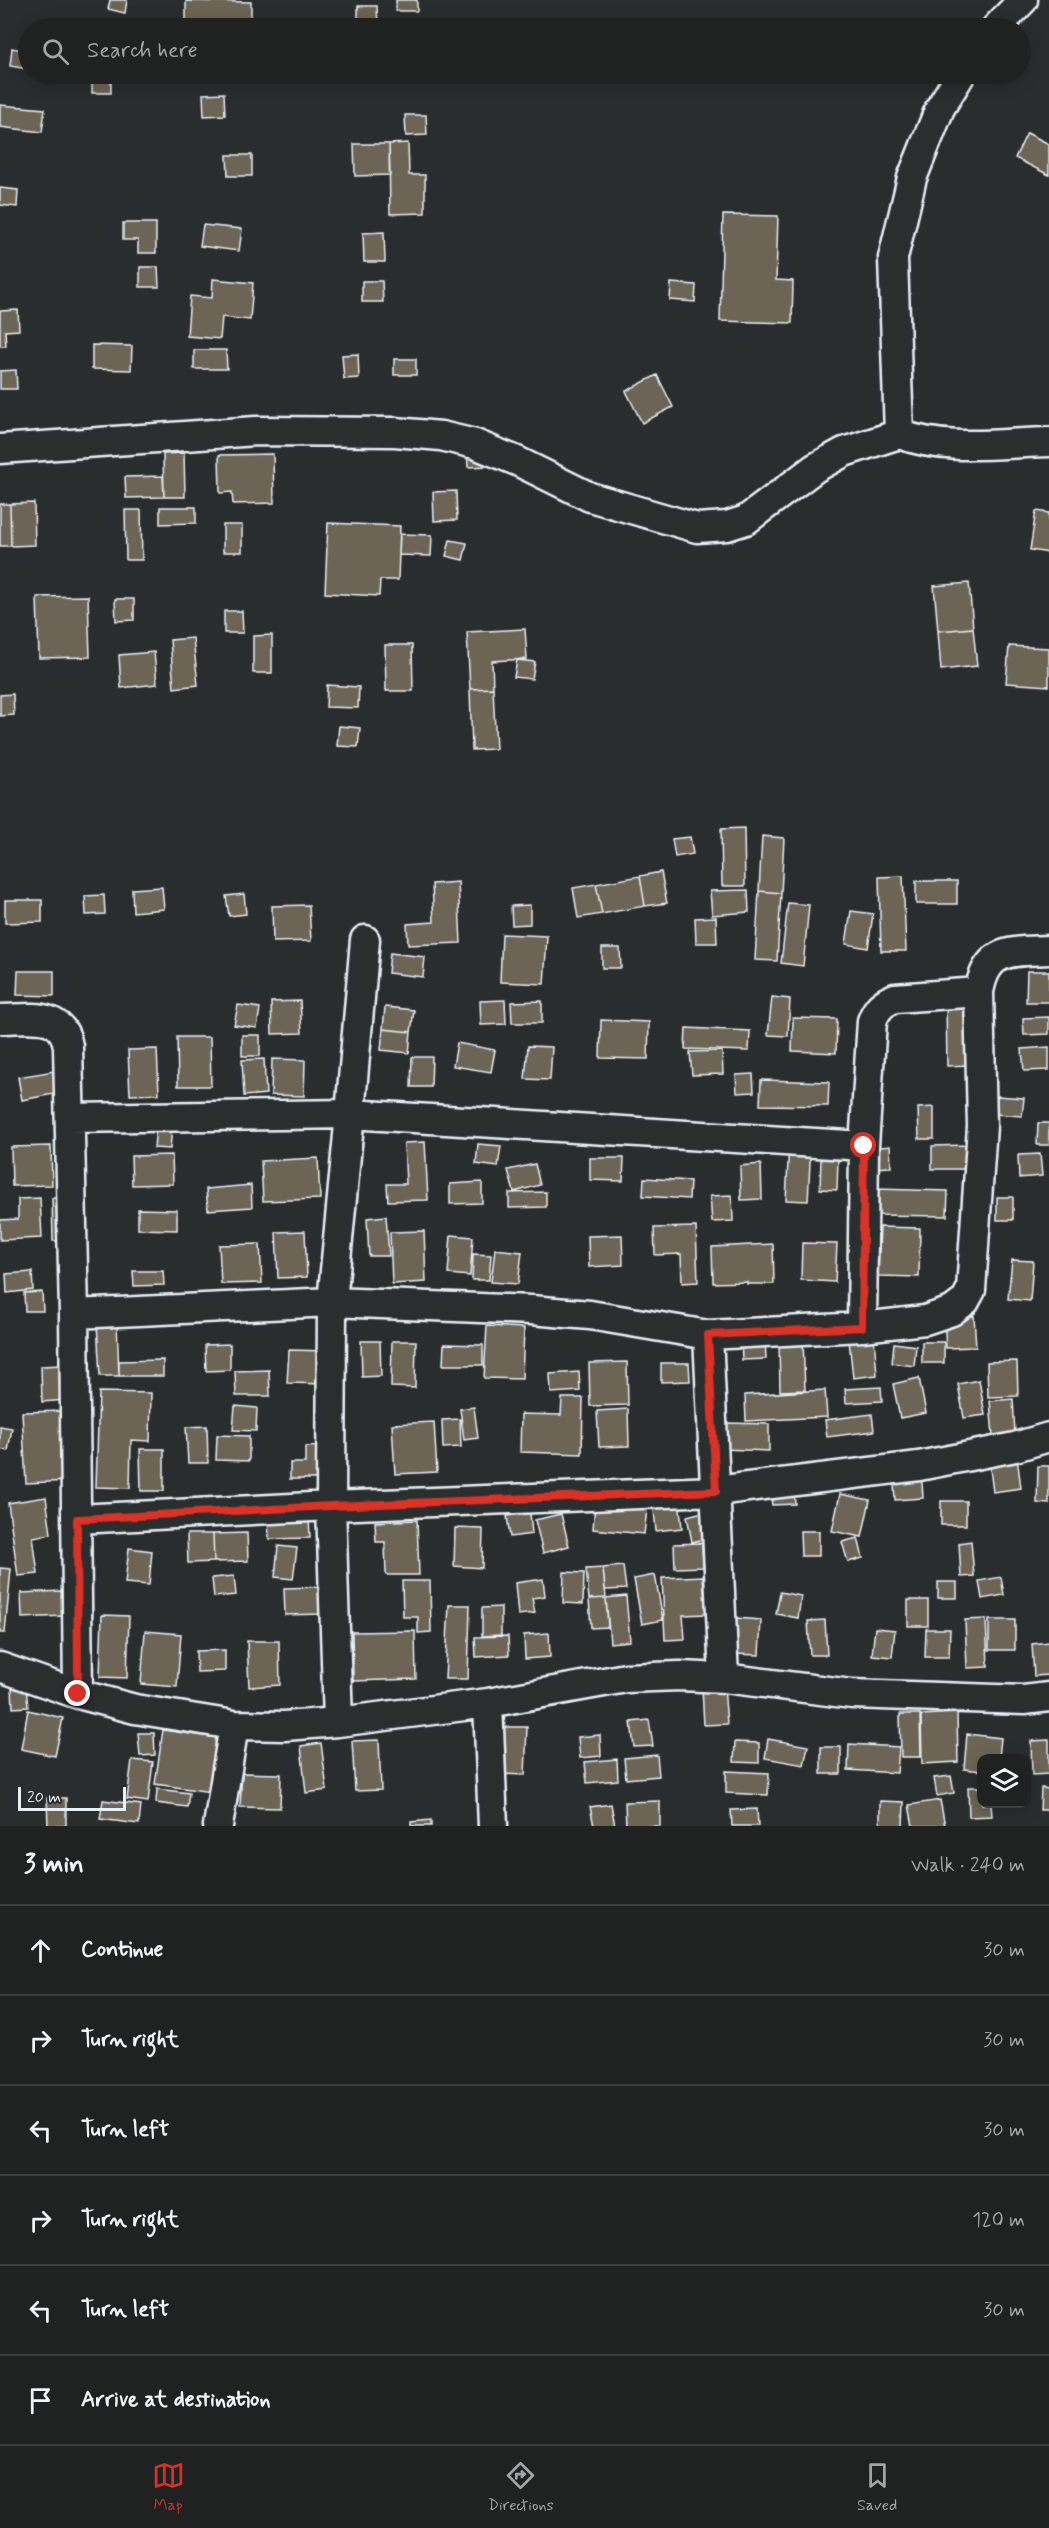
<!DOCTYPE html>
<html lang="en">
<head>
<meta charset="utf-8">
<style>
	body { margin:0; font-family:Mynerve,sans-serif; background:#2d2f2f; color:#f1f3f6 }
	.controls { position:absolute; right:18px; bottom:18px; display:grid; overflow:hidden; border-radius:12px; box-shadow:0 3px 15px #0003 }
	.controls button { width:54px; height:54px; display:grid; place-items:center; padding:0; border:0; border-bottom:2px solid #3d3f40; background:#202222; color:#f1f3f6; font:30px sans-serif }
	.scale { position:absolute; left:18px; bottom:15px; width:108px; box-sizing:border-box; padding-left:6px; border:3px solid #e8f1f8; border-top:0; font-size:16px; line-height:21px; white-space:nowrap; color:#e8f1f8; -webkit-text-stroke:4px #2a2d2e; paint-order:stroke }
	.stop { position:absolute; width:18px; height:18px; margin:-14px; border:4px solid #d93025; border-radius:50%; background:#fff }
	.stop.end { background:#d93025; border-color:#fff; box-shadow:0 2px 6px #0008 }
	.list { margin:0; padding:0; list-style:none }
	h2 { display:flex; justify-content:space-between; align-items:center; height:78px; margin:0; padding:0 24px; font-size:26px }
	h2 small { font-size:20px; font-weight:400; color:#a2a4a5 }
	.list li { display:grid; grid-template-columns:39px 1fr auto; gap:18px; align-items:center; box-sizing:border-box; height:90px; padding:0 24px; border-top:2px solid #3d3f40 }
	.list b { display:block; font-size:22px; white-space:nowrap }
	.list em { font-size:20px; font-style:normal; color:#a2a4a5 }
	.icon { flex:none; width:33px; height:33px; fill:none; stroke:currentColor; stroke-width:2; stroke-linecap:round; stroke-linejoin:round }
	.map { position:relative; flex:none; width:1049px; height:1826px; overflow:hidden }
	.search { position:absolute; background:#202222; box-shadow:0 3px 15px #0003; left:18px; right:18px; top:18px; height:66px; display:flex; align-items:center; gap:15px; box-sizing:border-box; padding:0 21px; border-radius:33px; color:#a2a4a5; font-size:22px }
	.sheet { height:618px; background:#202222 }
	nav { display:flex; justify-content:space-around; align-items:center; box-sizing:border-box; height:84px; border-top:2px solid #3d3f40; background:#202222; font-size:16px; color:#a2a4a5 }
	nav a { display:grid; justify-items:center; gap:3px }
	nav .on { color:#d93025 }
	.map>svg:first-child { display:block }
</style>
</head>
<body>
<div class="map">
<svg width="1049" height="1826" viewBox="0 0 1049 1826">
	<rect width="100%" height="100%" fill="#2a2d2e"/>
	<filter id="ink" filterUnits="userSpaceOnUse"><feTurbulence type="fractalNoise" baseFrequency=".0167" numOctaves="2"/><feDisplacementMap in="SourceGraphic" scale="12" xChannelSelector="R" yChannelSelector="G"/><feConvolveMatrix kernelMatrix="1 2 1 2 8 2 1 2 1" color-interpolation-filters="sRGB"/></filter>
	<g filter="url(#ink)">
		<!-- building -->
		<path fill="#6c6554" stroke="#e8f1f8" stroke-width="1.5" d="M110,0h17l-2,13 -17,-4z
			M396,0h21v11h-21z
			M186,1l65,1v23h-65z
			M358,6h19l1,22h-20z
			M12,48l16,3v18l-18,-3z
			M92,74h19v19h-19z
			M395,74h15l1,10h-16z
			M224,93l1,22 -21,1 -1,-22z
			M0,105l45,4 -3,23 -42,-5z
			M405,115h21l1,20 -21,1z
			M1027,133l22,11v31l-34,-17z
			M408,143l1,32h16v38l-35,1 -1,-70z
			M354,144h35l1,31 -35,1z
			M227,155h25v21h-24z
			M0,188l18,2 -1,17 -17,-2z
			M723,215l55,1 -2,64 17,1 -1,42 -72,-2z
			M123,223h33v30h-18v-13h-15z
			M203,225l39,4 -3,22 -39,-5z
			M384,232l1,30h-21l-1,-29z
			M140,267h18l1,20h-19z
			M213,279l40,4 -3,37 -28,-3 -2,22 -33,-3 3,-40 22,2z
			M362,281h20l1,21h-21z
			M671,283l25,2 -1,17 -25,-2z
			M18,310l1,20 -14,1 1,15h-6v-35z
			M92,345l40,1 -1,24 -39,-1z
			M194,350h32l1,19h-33z
			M358,354l1,24 -15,1 -2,-24z
			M394,359h22v16h-22z
			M16,370l1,19h-17v-18z
			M657,375l16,32 -31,16 -16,-32z
			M489,451v15l-21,1 -1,-15z
			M184,453l1,44h-21l-1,-43z
			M273,454l1,49 -41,1 -1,-12 -12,1 -1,-38z
			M163,476l1,21 -38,1 -1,-21z
			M456,491l1,29 -23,1 -1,-29z
			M34,503l1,42 -24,1 -1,-42z
			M0,504h10l1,42h-11z
			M160,507h36v16l-36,1z
			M125,510h16l1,50h-16z
			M1036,511l13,2v40l-19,-3z
			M328,523l72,3 -2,54h-18l-1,16 -54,-3z
			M223,525h19v27h-19z
			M400,534l32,1 -1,21 -32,-1z
			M450,540l17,3 -4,17 -17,-4z
			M969,583l4,45 -35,3 -4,-45z
			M88,596l2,61 -51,1 -2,-61z
			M115,599h19v21l-18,1z
			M224,611h18l1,22h-19z
			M973,628l4,38 -36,4 -3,-39z
			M525,629l2,30 -35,2 1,27 -23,1 -3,-57z
			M272,635v38h-19v-37z
			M193,638l5,47 -24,3 -4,-48z
			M385,645h27l1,46h-27z
			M1009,646l40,2v38l-43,-3z
			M154,652l3,32 -36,4 -2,-33z
			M517,660l18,2 -3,17 -18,-2z
			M327,685l32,2 -1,21 -32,-1z
			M493,688l3,61 -24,1 -2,-61z
			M13,694l1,21 -14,1v-21z
			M339,726l21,2 -2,19 -21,-1z
			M744,828l1,58h-23l-1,-57z
			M762,836l22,2 -3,55 -22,-2z
			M690,837l3,17 -18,3 -3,-18z
			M661,872l6,31 -22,3 -5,-30z
			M640,876l5,30 -43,8 -6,-30z
			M903,876l3,75h-25l-2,-74z
			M916,881h41v23h-41z
			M458,882l3,61 -53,2 -1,-21 27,-2 -2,-38z
			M596,884l6,30 -24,4 -5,-30z
			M162,887l2,22 -31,3 -1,-23z
			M748,890l1,22 -37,3 -2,-24z
			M759,891l22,2 -4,68 -22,-1z
			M244,894l2,20 -17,2 -3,-20z
			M104,895l1,19 -19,1 -1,-19z
			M5,900h37v22l-37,1z
			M788,903l21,2 -6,61 -22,-3z
			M309,905l2,36 -38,1 -1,-36z
			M530,905v19l-18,1 -1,-19z
			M851,911l22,3 -5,34 -22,-4z
			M716,917l1,26h-21l-1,-25z
			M502,934l45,2 -3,48 -44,-2z
			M602,948h18l1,20h-19z
			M390,953l35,4 -2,20 -35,-4z
			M18,971h36v25l-37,-1z
			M1027,971h22v31h-23z
			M772,997l18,2 -2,37 -20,-1z
			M505,1000l1,24 -25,1 -1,-24z
			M946,1000h22l1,65 -22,1z
			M300,1001l2,32 -30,1 -1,-32z
			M542,1001v22h-30l-1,-21z
			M238,1005l22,3 -3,20 -23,-3z
			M385,1007l29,3 -3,22 -28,-3z
			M1049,1017v17l-25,1 -1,-17z
			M793,1018l44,1 -1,34 -44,-2z
			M601,1020l48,2 -1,37 -48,-1z
			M686,1028l64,3 -1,20 -64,-2z
			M383,1029l28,3 -2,21 -28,-3z
			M242,1035h18v21h-18z
			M177,1037h33l1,49h-33z
			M457,1043l38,7 -4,22 -38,-6z
			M528,1046l24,1 -2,33 -25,-1z
			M1049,1047v23l-25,1 -2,-22z
			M157,1049l2,45 -29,1 -2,-45z
			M722,1051l1,23 -31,1 -2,-23z
			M412,1057h20l-1,30h-20z
			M264,1059l2,35 -22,2 -2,-36z
			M272,1059l33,1 -1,36 -33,-1z
			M60,1070l4,22 -42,8 -4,-23z
			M753,1074l1,18 -17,1 -1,-18z
			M761,1080l68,2 -1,24 -68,-1z
			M997,1096l27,2 -2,18 -27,-2z
			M934,1107v32h-15l-1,-31z
			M1038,1123h11v22h-12z
			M156,1126l16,1 -2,22 -16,-1z
			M425,1142l3,58 -40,1 -1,-17h19l-2,-41z
			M789,1143l22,1 -3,57 -22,-1z
			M478,1144l23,2 -3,21 -22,-3z
			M968,1145v24h-36v-23z
			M51,1146l1,39 -40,1 -1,-39z
			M890,1146l1,21 -18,1 -1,-20z
			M1040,1154l2,22 -23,2 -1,-23z
			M172,1155l1,29 -41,1 -1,-29z
			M318,1158l2,41 -57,2 -2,-40z
			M590,1158h34l-1,23 -33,-1z
			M821,1158l17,1 -1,31 -17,-1z
			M535,1164l5,21 -26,7 -6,-22z
			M761,1164l1,35 -21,1 -1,-34z
			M644,1178l46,3 -1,18 -46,-3z
			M482,1182v21l-32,1v-20z
			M251,1185l1,22 -44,3 -2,-21z
			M874,1189l74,2 -1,25 -74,-1z
			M546,1192v15l-37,1v-15z
			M732,1195l1,26 -21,1 -2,-26z
			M997,1197h16v23h-16z
			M40,1198l2,40 -42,2v-20l18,-1v-20z
			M52,1198h19l1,43h-19z
			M138,1209l39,1v20l-39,-1z
			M386,1216l3,40h-20l-2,-38z
			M696,1227l2,55 -16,1 -1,-29 -26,1 -1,-27z
			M880,1227l40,1 -1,49 -41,-1z
			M305,1231l2,46 -29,1 -2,-46z
			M424,1231l2,51 -34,2 -2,-52z
			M451,1235l22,2 -3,39 -22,-2z
			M622,1235l1,30 -34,2 -1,-31z
			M802,1243l35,1 -2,38 -34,-2z
			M260,1244l2,39 -41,1 -2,-39z
			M773,1244l1,40h-27v-2l-34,1 -1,-36z
			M495,1249l27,3 -4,32 -27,-2z
			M473,1254l18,1 -2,25h-17z
			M1012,1260l21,1 -3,40 -22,-2z
			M133,1271h30l1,14 -30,1z
			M32,1272l1,18 -26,3 -1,-19z
			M42,1292l1,19h-18l-1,-18z
			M974,1316l2,31 -30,1 -2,-31z
			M117,1322l2,54h-19l-3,-53z
			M487,1326l37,2 -2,51 -38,-1z
			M765,1338l1,21 -24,1 -1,-21z
			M874,1338l3,37 -24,3 -4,-38z
			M361,1341h19l1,35 -19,1z
			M392,1341h24l-1,47 -24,-1z
			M803,1341l2,49 -25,1 -1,-49z
			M922,1342h22v21h-22z
			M894,1343l22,3 -2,20 -22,-3z
			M230,1344v26l-24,1 -1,-26z
			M444,1344l39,1v20h-40z
			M289,1350l39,1 -2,33 -39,-1z
			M163,1360v16h-44v-15z
			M1017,1361l1,35 -30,1 -1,-35z
			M627,1362l1,43 -38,1 -1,-43z
			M661,1363h28l1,18 -29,1z
			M64,1365l2,35 -24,2 -1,-36z
			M269,1370l1,26h-34l-1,-25z
			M579,1372l1,19 -29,2 -1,-19z
			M919,1378l7,35 -26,5 -7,-34z
			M979,1380l6,35 -21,3 -6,-34z
			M881,1387l1,14 -36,2 -1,-14z
			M825,1390l2,27 -81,4 -1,-26z
			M99,1392l52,1 -1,48 -19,-1 -1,48 -34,-1z
			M562,1398h21l-1,56 -62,-2 1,-38 40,1z
			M1013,1399l2,35 -22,2 -3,-35z
			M235,1406l22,2 -1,23 -23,-1z
			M474,1407l4,31 -14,2 -4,-31z
			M628,1409l1,37 -30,1 -2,-36z
			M67,1411l3,70 -44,2 -4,-71z
			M872,1414l2,17 -47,6 -2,-17z
			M460,1419l1,28 -18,1 -1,-28z
			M434,1422l3,50 -42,2 -3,-50z
			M724,1423l45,1v27l-46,-2z
			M0,1426l12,2 -4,23 -8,-2z
			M207,1426l1,37h-20l-2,-36z
			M217,1435l32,1v25l-33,-1z
			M323,1446v33h-33v-16h15v-16z
			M140,1449h24v42h-23z
			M1017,1457l4,31 -28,4 -4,-31z
			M1038,1466h11v38l-12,-1z
			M921,1468l2,30 -28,2 -2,-30z
			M794,1489l1,15 -23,1 -2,-15z
			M840,1494l30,6 -8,37 -30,-6z
			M46,1497l5,37 -18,3 5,37 -20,2 -10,-73z
			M679,1498l3,30 -26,3 -3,-31z
			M941,1501h25v24h-25z
			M595,1504l52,5 -3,25 -51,-5z
			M703,1512l6,26 -17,4 -5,-26z
			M530,1513l2,21 -22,3 -3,-21z
			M561,1514l8,32 -26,7 -8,-33z
			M309,1516l1,22 -41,1 -1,-22z
			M417,1520l2,55h-33l-1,-33h-9l-1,-20z
			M455,1528l28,1 -1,39 -28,-2z
			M800,1531h19v25h-18z
			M247,1533l1,28 -34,1 -1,-28z
			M187,1534h26l1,28 -26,1z
			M858,1538l5,20 -15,4 -6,-20z
			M971,1541l3,35 -13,1 -2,-34z
			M702,1543l1,24 -28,1 -1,-24z
			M278,1546l19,2 -4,31 -18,-2z
			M129,1548l23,3 -3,34 -24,-2z
			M623,1566l3,23 -21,1 -2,-22z
			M0,1568l11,1 -6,64h-5z
			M603,1568l3,30 -17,1 -3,-30z
			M564,1572l20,1 -1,31 -20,-1z
			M655,1575l8,45 -21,4 -8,-45z
			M234,1576l2,19 -22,2 -2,-19z
			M703,1576l3,38 -23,1 2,24 -20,1 -3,-62z
			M1001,1577l3,18 -22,4 -3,-18z
			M543,1579l2,17 -13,2 3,15 -17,2 -3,-32z
			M402,1581h28l1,51 -13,1v-16h-15z
			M938,1582h19v16h-19z
			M320,1587l1,27 -36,1 -1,-27z
			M62,1591l1,25 -41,2 -1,-25z
			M780,1592l21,4 -3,22 -22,-4z
			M626,1596l4,45 -20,2 -4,-45z
			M606,1598l2,29 -17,1 -2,-29z
			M908,1600h20v26h-20z
			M449,1605h21l-2,74h-23z
			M501,1607v28l-19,1v-28z
			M102,1615l27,1 -2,62 -27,-1z
			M735,1618l26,2 -2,35 -26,-1z
			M986,1619l2,48 -21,1 -2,-48z
			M825,1620l2,35h-17l-2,-34z
			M989,1620h26v30h-26z
			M875,1628l20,2 -3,27 -20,-2z
			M926,1629h24l-1,28h-24z
			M145,1631l36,3 -4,53 -36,-3z
			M415,1631l1,48 -63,2 -1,-49z
			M549,1633l1,24 -25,2 -1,-24z
			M508,1636l1,19 -33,2 -1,-20z
			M247,1641h32l1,44 -31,2z
			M1049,1642v33l-15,1 -2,-32z
			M225,1650v21l-28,1 -1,-21z
			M26,1687l2,20 -15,1 -1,-20z
			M724,1687l3,37 -23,1 -2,-37z
			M28,1710l35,8 -8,38 -34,-7z
			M957,1713l1,49 -36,2 -1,-49z
			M900,1714h20l1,43h-20z
			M649,1720l4,26 -19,1 -3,-25z
			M501,1727h26l-2,48 -25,-1z
			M163,1730l56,8 -8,54 -56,-8z
			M138,1733h16l1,22 -15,1z
			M967,1734l34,4 -2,20h-17v13l-18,-2z
			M600,1735l1,21 -21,2 -2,-21z
			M768,1739l40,7 -4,19 -39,-7z
			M379,1740l2,50 -26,1 -3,-50z
			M1049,1740v34l-17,1 -1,-34z
			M735,1742l24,1v20l-25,-1z
			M321,1743l6,47 -21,3 -5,-47z
			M849,1744l50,3 -2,26 -49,-3z
			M821,1747h20v27h-20z
			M657,1755l2,21 -33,3 -2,-21z
			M617,1759l1,21 -31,3 -2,-21z
			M132,1760l21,2 -5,40 -21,-3z
			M726,1771l43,2 -1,22 -42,-2z
			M242,1773l39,1 -1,34 -40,-1z
			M951,1776l3,17 -17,3 -3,-18z
			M968,1787h14v17h9l1,12 -23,1z
			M1041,1788l8,1v21h-9z
			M157,1789l32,4 -2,14 -31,-4z
			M47,1798h19v28h-18z
			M103,1800l38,5 -2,19 -39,-5z
			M940,1800l5,26h-32l-4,-21z
			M660,1801v25h-34l-1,-24z
			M880,1801l24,1 -1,24h-23z
			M611,1804l4,22h-21l-4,-19z
			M757,1809l1,17h-26l-1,-16z
			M431,1820v6h-20v-4z"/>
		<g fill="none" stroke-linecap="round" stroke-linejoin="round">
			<defs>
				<path id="minor" d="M996,28l27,-28
					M961,74l-21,34 -28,70 -19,80 6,176c48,18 100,9 150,8
					M0,449l256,-18 139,1 46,4 34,8 42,17 73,36 107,31 30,-2 19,-6 69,-52 29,-16 55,-18
					M365,940l-15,174 514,32
					M0,1019c29,0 62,-9 68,27l6,268 4,380
					M70,1118l280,-4 -18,188 -1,204 7,216
					M74,1314l258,-12 199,8 59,5 118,20 154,-8 63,-7 27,-9 13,-10 6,-11 11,-164 -3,-134c8,-45 32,-40 70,-42
					M862,1327l2,-181 8,-125c5,-13 10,-18 23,-23l84,-6
					M708,1335l16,343
					M77,1519l254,-13 385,-15 203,-25 96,-19 34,-10
					M0,1667l78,27 57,15 99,16 50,1 54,-4 150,-19 138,-25 54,-2 44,2 128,16 172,6 25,-3
					M488,1703l5,123
					M218,1826l16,-101"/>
			</defs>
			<!-- minor casing -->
			<use href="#minor" stroke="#e8f1f8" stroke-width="33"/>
			<!-- minor -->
			<use href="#minor" stroke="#2a2d2e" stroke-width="28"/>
		</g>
	</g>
	<g fill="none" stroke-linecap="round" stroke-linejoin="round" filter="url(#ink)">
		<!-- route -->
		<path stroke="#d93025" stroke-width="8" d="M78,1694l-1,-175 254,-13 385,-15 -8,-156 154,-8 2,-181"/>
	</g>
</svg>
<div class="controls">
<button><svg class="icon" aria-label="layers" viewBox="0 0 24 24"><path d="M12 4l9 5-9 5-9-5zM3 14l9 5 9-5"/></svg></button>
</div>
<div class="scale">20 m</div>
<div class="stop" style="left:864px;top:1146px"></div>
<div class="stop end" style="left:78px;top:1694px"></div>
<div class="search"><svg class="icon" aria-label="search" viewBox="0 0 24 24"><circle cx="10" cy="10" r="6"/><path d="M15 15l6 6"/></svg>Search here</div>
</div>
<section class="sheet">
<h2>3 min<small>Walk · 240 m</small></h2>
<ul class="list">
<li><svg class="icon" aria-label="ahead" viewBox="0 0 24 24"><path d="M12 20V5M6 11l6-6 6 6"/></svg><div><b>Continue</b></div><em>30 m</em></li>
<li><svg class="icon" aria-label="right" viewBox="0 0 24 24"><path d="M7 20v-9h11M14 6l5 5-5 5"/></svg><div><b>Turn right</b></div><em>30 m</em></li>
<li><svg class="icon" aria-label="left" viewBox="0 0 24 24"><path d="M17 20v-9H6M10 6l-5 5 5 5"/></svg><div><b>Turn left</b></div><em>30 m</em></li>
<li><svg class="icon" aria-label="right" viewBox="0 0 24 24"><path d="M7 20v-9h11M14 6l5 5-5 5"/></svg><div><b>Turn right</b></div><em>120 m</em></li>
<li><svg class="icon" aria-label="left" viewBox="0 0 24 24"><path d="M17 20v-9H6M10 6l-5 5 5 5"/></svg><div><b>Turn left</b></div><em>30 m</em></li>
<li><svg class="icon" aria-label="arrive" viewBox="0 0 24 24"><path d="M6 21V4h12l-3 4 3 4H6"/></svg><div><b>Arrive at destination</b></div></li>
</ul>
</section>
<nav>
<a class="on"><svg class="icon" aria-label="map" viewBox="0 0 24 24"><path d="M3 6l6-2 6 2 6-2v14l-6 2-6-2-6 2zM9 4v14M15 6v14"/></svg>Map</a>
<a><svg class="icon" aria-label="directions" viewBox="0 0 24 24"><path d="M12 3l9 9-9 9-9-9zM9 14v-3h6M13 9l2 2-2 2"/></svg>Directions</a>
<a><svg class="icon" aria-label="saved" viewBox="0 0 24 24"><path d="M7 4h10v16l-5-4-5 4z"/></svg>Saved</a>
</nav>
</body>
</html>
